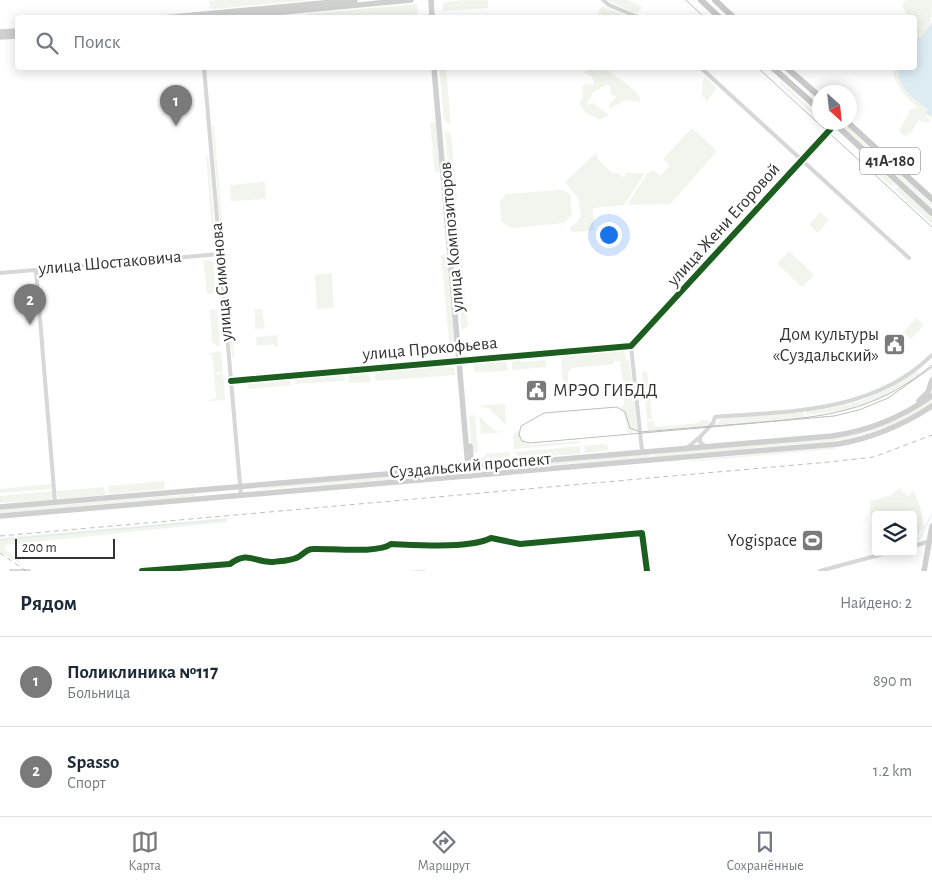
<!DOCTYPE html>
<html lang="ru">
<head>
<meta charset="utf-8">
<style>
	body { margin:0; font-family:"Alegreya Sans",sans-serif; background:#f2f2f3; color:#1f2937 }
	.controls { position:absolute; right:15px; bottom:15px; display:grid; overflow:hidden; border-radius:5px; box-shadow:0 2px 12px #0003 }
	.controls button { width:45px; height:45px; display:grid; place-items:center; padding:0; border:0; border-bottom:1px solid #e0e1e3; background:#fff; color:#1f2937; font:25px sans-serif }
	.compass { position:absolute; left:812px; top:85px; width:45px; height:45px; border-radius:50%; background:#fff; box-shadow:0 2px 12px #0003; rotate:153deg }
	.scale { position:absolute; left:15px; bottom:12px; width:100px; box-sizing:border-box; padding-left:5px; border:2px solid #333; border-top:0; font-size:14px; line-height:18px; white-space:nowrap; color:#333; -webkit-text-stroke:4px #fff; paint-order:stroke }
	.you { position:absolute; left:608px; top:234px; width:18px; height:18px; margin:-12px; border:4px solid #fff; border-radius:50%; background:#1a73e8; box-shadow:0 0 0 8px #1a73e833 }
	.badge { display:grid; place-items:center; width:32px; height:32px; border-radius:50%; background:#7a7a7a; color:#fff; font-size:16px; font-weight:700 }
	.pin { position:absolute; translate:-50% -41px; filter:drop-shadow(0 1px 2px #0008) }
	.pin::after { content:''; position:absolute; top:26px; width:18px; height:15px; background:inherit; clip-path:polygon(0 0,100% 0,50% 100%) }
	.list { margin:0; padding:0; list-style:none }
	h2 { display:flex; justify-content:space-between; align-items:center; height:65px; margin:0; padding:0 20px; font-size:21px }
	h2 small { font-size:16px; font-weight:400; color:#747a83 }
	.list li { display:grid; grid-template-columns:32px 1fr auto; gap:15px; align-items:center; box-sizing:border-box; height:90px; padding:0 20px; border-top:1px solid #e0e1e3 }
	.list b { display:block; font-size:19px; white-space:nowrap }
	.list p { margin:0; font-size:16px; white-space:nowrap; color:#747a83 }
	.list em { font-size:16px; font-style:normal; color:#747a83 }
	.icon { flex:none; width:28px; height:28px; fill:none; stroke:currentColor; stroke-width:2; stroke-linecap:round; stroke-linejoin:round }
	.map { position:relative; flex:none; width:932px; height:571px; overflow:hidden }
	.search { position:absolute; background:#fff; box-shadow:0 2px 12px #0003; left:15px; right:15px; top:15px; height:55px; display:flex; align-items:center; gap:12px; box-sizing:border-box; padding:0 18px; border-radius:5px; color:#747a83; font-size:19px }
	.sheet { height:245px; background:#fff }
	nav { display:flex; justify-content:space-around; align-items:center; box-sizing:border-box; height:70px; border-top:1px solid #e0e1e3; background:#fff; font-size:14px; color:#747a83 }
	nav a { display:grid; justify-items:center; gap:2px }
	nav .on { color:#7a7a7a }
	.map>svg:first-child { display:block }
</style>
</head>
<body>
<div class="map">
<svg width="932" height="571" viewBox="0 0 932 571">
	<rect width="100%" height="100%" fill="#fff"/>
	<!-- green -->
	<path fill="#f1f5ed" d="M313,0l-103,9 -1,-8 8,-1z
		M463,0h25v8l-45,3v-8z
		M607,0h21l14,7 -4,5h-5z
		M906,0h26c0,13 0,33 -14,39l-3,-1 -1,-20 -5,-1 -7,-12z
		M417,4l1,10 -41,4 -71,-1v-3z
		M603,6l2,2 26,9h-33l1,-7z
		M439,68h7l5,56 -7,-4z
		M589,68l19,2c7,7 34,21 32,32l-15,-2 -16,9v-3l7,-10 -5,-2 -1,-8 -4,-1 -13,7 -7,13 7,-2 16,12 -9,5 -15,-8 -6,-9 4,-6 -1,-10 4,-3 7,1 1,-3 -3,-6 -7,-3z
		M893,68h5c0,29 24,26 31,47h3v4l-7,-6 5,7 -1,3 -10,-3 -8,13 -7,3 -5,-5 12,-22 7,-2c-12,-8 -25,-25 -25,-39z
		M705,77l12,11 -10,13 -5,-5 1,-16z
		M781,81l38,36v3l-40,-37z
		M436,122l4,50h-5l-5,-49z
		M212,126h2l8,97h-2z
		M846,126l86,78v4l-87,-80z
		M692,128l25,23 -3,4 -44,49 -43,1 20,-31 6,-4 7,6 10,-10 -7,-7z
		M445,132l6,1 6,65h-6z
		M206,153l3,9 7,84 -3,-1z
		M596,153l2,6 14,14h7l1,4 6,-1 -1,-3h20l-21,32 -31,3 1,22 -23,2 -1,-6 4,-1 7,-8 -3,-19 -13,-16z
		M861,155l33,28 -3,3 -31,-29z
		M265,182l1,17 -35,2 -1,-16z
		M898,186l34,31v7l-37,-34z
		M562,190l8,4 2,21 -8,8 -52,5 -11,-7 -1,-19 6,-8z
		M820,212l9,8 -11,13 -9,-8z
		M455,250h6l7,76 -6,4z
		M789,251l25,24 -12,12 -25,-23z
		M447,254l9,96 -6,1 -9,-96z
		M203,260l10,1 3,32 -9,1z
		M332,273l2,35 -17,1 -2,-34z
		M226,291h3l5,66h-2z
		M217,309l3,37h-3l-5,-4 -2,-32z
		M255,309h7l3,19 -10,1z
		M916,318l8,7 -13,14 -8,-7z
		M277,335l1,11 -4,1v-3l-17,2 -1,-9z
		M624,350l2,10h3l3,20 -4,5 -5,-2 -3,-22h-6v3l-42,4 -4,4v11l-5,2 -2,-30z
		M221,351l2,21 -9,1 -2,-18 -7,-1z
		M520,359l1,3 24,-2 2,7 -35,3v-10z
		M506,360l2,11 -34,1 -1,-9z
		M449,365l5,4 2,6 -81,6 1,-9z
		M647,371l5,48 -5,1 -5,-48z
		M917,371l3,3 -34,22 -48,17 -1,-2 -31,4v-4c47,-4 71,-14 111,-40z
		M223,373l2,27 -17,1 -1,-4 1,3 8,-1 -2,-25z
		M369,373l2,9 -23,1 1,-8z
		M344,375l1,6 -50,3v-5z
		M290,380l1,5 -42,4 -2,-2 1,-3z
		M631,395h3l3,35 -4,-1 1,4 -5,1 -5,-20 -4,-4 5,-6 -2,-6z
		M932,400v3l-5,4 -38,19 -46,14 -190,17v-3l199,-19 50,-17z
		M501,404l4,1 1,20 -18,-17 -11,-2z
		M803,412l1,6 -90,7 9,-7z
		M475,415l3,37 -4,1 -2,-3 -3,-34z
		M479,416l16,15 9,1 -23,2z
		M700,420h9l2,3 -2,3 -61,5 -1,-10h7l1,6 44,-4z
		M518,430l4,11 8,4 50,-4v2l-66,6 -1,-13z
		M603,444l5,2v4l-23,3 -1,-7z
		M581,446l-1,8 -61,4 -4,-6z
		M835,447l1,2 -150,13 8,-2z
		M511,452l-2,5 -27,4v-3l4,-4z
		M650,454v3l-110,9 1,-2z
		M425,473v4l-163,12v-2z
		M165,481l-1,8 -55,5 -1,-8z
		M52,484v5l-52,4v-4z
		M104,487l1,8 -46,4 -3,-8z
		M899,488l9,8 6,-5 6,16 4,20 -8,11 -3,-2v-21l-43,1v-15l22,-6z
		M53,491v6l-3,3 -50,3v-7z
		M195,494v2l-195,17v-3z
		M227,518v4l-222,23 1,6 14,10 -1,1 -19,-10v-14z"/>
	<!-- water -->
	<path fill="#ddebf3" d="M932,22v93h-3l-3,-2 1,-4c-15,-13 -29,-20 -29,-41h16l1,-30 7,-1z"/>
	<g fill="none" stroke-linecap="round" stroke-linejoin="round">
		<!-- stream -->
		<path stroke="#ddebf3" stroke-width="1" d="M913,533l6,6 -6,3
			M919,539l13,-25
			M0,540l221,-20
			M413,571l12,-1"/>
		<!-- street -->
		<path stroke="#d7d7d7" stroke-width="4" d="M603,0l6,5 31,13
			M204,68l37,428
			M701,68l208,190
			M36,270l19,232
			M0,273l220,-19
			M631,346l11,105
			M231,381l400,-35 204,-222
			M700,437l13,-14 2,-6c76,-6 158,-4 217,-62
			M688,447l12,-10v5l5,4
			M913,546l14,-4
			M11,571h18
			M142,571l88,-7c19,-14 24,-1 43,-2 7,-1 16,-1 23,-4 7,-2 9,-9 17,-9 15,-1 66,5 78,-5 26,1 78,5 100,-6l29,6 122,-11 5,38
			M820,571l70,-19"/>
		<!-- secondary -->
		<path stroke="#d0d0d0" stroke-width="5.5" d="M431,0l1,18
			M163,18l192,-18
			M219,18l192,-18
			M0,32l18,-1
			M0,37l18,-1
			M434,68l34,399 3,9
			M919,401l9,-9 4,-12
			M470,446l2,23
			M0,507l832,-71c37,-5 70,-19 100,-40
			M0,516l838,-72c35,-6 65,-19 94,-38
			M924,571l8,-45"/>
		<!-- primary -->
		<path stroke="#cacaca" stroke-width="6" d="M701,0l19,18
			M715,0l19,18
			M773,68l47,42
			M787,68l33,29
			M833,122l99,91
			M847,122l85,77"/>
		<!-- tram -->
		<path stroke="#bebebe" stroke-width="1" d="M686,0l19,18
			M758,68l174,159
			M932,365c-57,48 -110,52 -181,58 -37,3 -74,6 -111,9l-10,-4 -5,-16 -8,-5 -73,6 -23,13 -2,9 3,6 8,2 304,-27 25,-6 29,-12 44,-31"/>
		<!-- rail -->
		<path stroke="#bebebe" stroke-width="1" stroke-dasharray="5 4" stroke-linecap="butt" d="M0,536l829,-74 45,-5 58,-22
			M0,553l26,18"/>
		<defs>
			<path id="cycleway" d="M231,381l400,-35 206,-224
				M142,571l88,-7c19,-14 24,-1 43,-2 7,-1 16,-1 23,-4 7,-2 9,-9 17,-9 15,-1 66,5 78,-5 26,1 78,5 100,-6l29,6 122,-11 5,38"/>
		</defs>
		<!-- cycleway casing -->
		<use href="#cycleway" stroke="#fff" stroke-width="9"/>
		<!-- cycleway -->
		<use href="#cycleway" stroke="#1b5e20" stroke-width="6"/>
	</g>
	<!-- icons -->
	<defs>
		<symbol id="civic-square" viewBox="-11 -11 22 22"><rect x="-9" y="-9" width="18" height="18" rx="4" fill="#7a7a7a" stroke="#fff"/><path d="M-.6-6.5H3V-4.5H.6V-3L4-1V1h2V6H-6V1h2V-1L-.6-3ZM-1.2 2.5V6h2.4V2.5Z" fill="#fff"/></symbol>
		<symbol id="stadium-square" viewBox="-11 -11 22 22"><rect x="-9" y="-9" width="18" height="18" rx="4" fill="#7a7a7a" stroke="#fff"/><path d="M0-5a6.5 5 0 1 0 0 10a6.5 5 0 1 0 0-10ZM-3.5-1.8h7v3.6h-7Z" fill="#fff"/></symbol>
	</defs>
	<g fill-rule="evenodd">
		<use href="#civic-square" x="882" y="332" width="25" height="25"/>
		<use href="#civic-square" x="524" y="378" width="25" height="25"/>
		<use href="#stadium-square" x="800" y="528" width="25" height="25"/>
	</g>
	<g text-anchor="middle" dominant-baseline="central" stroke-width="5" stroke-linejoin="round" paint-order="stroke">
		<!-- shield labels -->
		<rect fill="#fff" stroke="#707070" stroke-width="1" x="860" y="147.5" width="60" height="27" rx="4"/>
		<g font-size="16" font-weight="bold" fill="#333">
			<text x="890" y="161">41А-180</text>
		</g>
		<!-- street labels -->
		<g font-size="18" fill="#333" stroke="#fff">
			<text transform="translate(724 225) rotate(-48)">улица Жени Егоровой</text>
			<text transform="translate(452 237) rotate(-95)">улица Композиторов</text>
			<text transform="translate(110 263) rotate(-5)">улица Шостаковича</text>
			<text transform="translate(222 282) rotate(-95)">улица Симонова</text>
			<text transform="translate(430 349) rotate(-5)">улица Прокофьева</text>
			<text transform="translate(470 466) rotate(-5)">Суздальский проспект</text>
		</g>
		<!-- poi labels -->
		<g font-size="18" fill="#333" stroke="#fff" text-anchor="end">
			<text x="879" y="335">Дом культуры<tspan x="879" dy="21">«Суздальский»</tspan></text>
			<text x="553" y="391" text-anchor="start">МРЭО ГИБДД</text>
			<text x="797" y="541">Yogispace</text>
		</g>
	</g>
</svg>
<div class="controls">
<button><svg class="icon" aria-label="layers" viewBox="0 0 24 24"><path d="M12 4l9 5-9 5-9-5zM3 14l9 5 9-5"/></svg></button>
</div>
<svg class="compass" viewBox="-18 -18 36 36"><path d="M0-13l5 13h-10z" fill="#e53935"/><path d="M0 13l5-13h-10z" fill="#747a83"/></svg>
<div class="scale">200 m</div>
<div class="you"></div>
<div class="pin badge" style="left:176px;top:126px">1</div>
<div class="pin badge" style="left:30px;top:325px">2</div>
<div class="search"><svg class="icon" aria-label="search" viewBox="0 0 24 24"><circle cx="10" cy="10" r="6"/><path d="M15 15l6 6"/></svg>Поиск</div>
</div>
<section class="sheet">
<h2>Рядом<small>Найдено: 2</small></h2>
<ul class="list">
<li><span class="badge">1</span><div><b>Поликлиника №117</b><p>Больница</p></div><em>890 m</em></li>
<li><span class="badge">2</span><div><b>Spasso</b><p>Спорт</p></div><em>1.2 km</em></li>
</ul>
</section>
<nav>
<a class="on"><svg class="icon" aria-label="map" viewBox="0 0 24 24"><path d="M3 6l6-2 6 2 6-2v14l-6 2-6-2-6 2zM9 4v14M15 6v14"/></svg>Карта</a>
<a><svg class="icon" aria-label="directions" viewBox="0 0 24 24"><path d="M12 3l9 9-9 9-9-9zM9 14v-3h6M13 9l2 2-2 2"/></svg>Маршрут</a>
<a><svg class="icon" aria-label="saved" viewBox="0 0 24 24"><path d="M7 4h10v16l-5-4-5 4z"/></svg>Сохранённые</a>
</nav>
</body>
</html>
